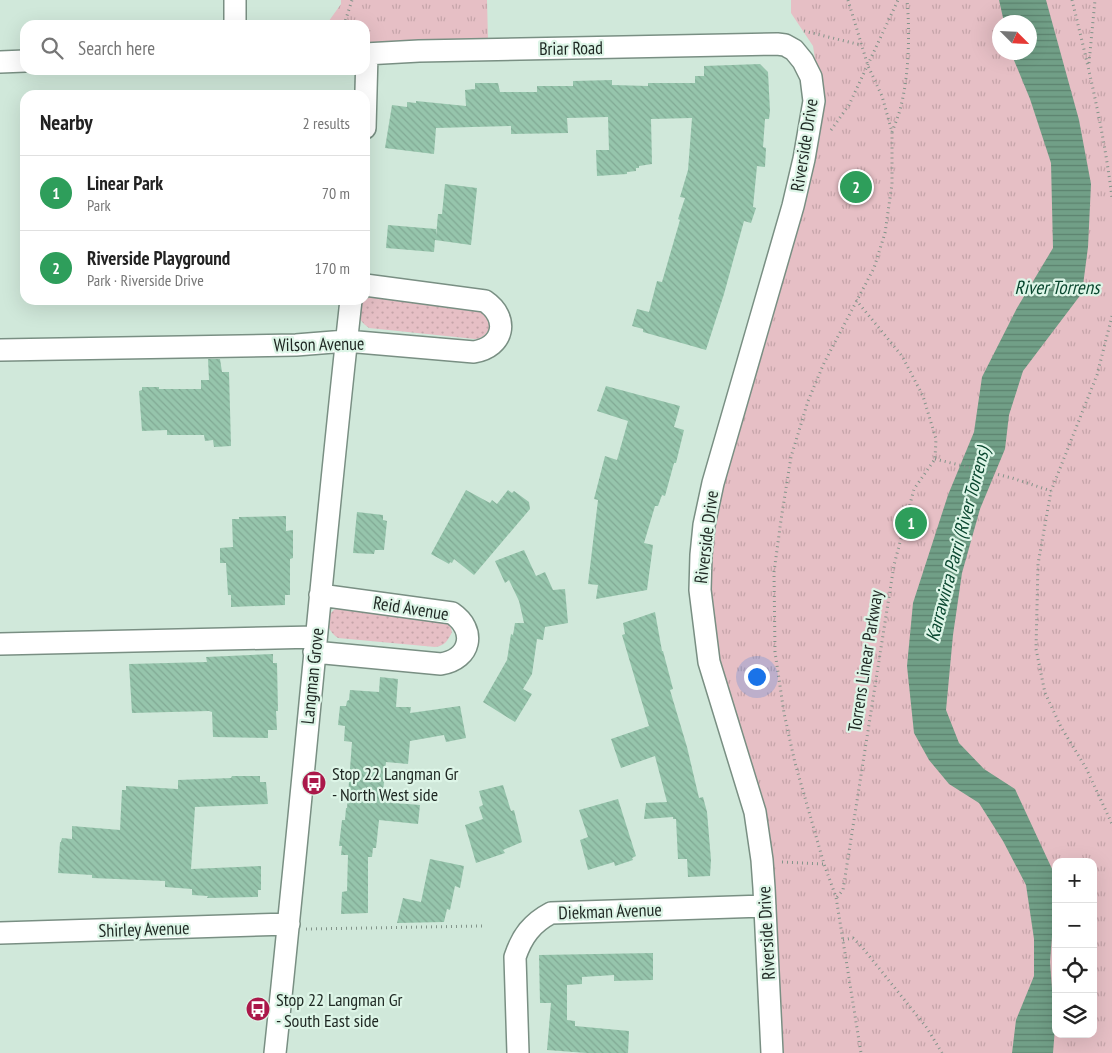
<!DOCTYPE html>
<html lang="en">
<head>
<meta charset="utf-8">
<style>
	body { margin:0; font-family:"PT Sans Narrow",sans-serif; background:#f6f6f6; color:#222 }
	.controls { position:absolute; right:15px; bottom:15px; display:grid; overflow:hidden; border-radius:10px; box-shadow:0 5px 20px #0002 }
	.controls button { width:45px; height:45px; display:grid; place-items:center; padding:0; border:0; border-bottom:1px solid #e0e0e0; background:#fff; color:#222; font:25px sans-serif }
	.compass { position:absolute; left:992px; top:15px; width:45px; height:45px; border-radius:50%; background:#fff; box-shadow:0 5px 20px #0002; rotate:114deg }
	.you { position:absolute; left:756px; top:676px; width:18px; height:18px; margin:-12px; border:4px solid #fff; border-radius:50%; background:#1a73e8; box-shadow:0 0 0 8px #1a73e833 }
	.badge { display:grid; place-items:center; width:32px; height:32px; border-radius:50%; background:#ab184a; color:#fff; font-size:16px; font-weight:700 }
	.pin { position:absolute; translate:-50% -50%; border:2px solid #fff; box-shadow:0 1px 5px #0006 }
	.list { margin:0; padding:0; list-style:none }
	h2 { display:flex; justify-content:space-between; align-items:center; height:65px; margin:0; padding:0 20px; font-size:21px }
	h2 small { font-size:16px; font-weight:400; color:#767676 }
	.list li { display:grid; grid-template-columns:32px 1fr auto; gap:15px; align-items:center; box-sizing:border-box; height:75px; padding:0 20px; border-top:1px solid #e0e0e0 }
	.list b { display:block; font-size:19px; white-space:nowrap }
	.list p { margin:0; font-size:16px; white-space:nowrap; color:#767676 }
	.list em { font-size:16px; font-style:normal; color:#767676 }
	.icon { flex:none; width:28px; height:28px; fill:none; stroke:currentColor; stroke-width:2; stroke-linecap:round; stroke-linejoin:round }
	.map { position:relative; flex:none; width:1112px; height:1053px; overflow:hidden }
	.search { position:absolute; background:#fff; box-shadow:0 5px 20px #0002; left:20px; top:20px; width:350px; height:55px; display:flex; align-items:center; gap:12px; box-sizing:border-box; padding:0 18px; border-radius:15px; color:#767676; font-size:19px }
	.panel { position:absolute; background:#fff; box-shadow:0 5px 20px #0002; left:20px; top:90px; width:350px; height:215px; border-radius:15px }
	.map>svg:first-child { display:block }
</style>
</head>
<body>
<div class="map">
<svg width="1112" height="1053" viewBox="0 0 1112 1053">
	<defs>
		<pattern id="grass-dots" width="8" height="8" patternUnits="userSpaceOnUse" patternTransform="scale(1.25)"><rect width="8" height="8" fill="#e6bfc5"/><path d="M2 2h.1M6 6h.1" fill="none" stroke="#c5a4a9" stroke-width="1.8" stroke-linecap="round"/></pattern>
		<pattern id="park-tufts" width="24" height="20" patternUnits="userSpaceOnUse" patternTransform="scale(1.25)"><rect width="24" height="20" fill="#e6bfc5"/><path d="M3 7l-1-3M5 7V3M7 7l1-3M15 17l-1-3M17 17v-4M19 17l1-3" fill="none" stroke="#c5a4a9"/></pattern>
		<pattern id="water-rules" width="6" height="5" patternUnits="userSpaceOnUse" patternTransform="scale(1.25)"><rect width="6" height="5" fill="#719f87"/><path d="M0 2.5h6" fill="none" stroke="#5c826e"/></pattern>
		<pattern id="building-back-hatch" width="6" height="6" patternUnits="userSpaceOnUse" patternTransform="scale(1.25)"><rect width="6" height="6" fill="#96c5ac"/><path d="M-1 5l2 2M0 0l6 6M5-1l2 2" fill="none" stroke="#81a994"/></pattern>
	</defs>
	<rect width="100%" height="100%" fill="#d0e8da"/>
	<!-- grass -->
	<path fill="url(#grass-dots)" d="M374,295l108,11 10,17c-4,9 -7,15 -17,16l-106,-11c-17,-11 -12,-26 5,-33z
		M342,605l107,17 3,10c-4,8 -7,14 -17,15l-97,-9c-16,-11 -12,-26 4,-33z"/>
	<!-- park -->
	<path fill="url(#park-tufts)" fill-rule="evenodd" d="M341,0h146l1,40 -123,5v-20h-39l15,-21z
		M791,0h321v1053h-334l-7,-173 -62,-243 -2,-91 113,-455 -7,-45 -22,-33zM1000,22h30v30h-30zM1056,862h37v172h-37z"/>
	<!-- water -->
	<path fill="url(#water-rules)" d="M999,0h47l33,120 12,64 -3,63 -6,46 -59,78 -14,44 -4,34 -25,60 -18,64 -9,62 -7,75 13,33 25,26 31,20 38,82 2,28 -5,63 5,66 -2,25h-41l4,-33 18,-44v-37l-8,-54 -23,-44 -24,-38 -30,-19 -20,-24 -15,-27 -7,-67 6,-63 35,-108 26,-63 8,-55 35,-69 36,-60 -2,-85 -21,-64 -19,-46 19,-1v-30h-26z"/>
	<!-- building -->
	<path fill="url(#building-back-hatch)" d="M760,64l8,8 2,39 -1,8h-4l-2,28 3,1 -1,19 -8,-1 -4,41 3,1 -5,15 -7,-2 -20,73 -18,56 -63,-18v-3l-11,-3 5,-17 12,3 8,-31 5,1 18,-62 -2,-1 7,-21 -5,-1 8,-27 4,-52 -41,1 1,45 -13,2v2h-3v3l-9,1v2l-30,2 -1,-26h13l-1,-33 -41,1 1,15 -57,1v-8l-75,2 -2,26 -49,-6 7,-43 15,2v-5l9,1v-2l50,5 -1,-16 10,-1v-6h23l2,9h37v-6h36v-5l39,-1v5l36,1v-3h47v-7h9v-10z
		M445,184l32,4 -6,57 -36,-5 -1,12 -48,-4 2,-23 48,4v7l2,-22h4z
		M208,359h12l2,13h7l2,74 -17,1 -1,-7 -8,1 -1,-6h-37v-5l-25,1 -3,-40 3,-1v-3h17v2h42v-9h8z
		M606,386l74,20 -6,21 10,3 -8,33h-2l-9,33 -3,-1 -4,11h-3l-11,37 9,2 -6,45 -51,9 2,-14 -10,-1 10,-84 -4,-1 11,-43 12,4 11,-39 -31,-10z
		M466,490l24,13 2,-3 5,4 11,-14 4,3 2,-2 15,11 1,7 -56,66 -20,-16 -2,4 -2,-1 -1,2 -18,-10z
		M357,512l26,3v5l4,1 -3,29h-9l-1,4 -21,-1z
		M286,516v15l7,-1v28l-3,1v36h-5v10l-54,2v-12h-3l-2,-32h-6v-15l13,-1 -1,-28h7v-2z
		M524,550l12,26 9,-4 8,18 12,-1 3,34 -23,4 -2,13 -6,-1 -5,35 -9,15 9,5 -17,28 -32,-20 24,-42 4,-26 2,1 2,-12h9l-5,-22 -10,-21 -4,3 -10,-22z
		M655,612l7,39h1l10,38 -3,1 17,57 12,51 4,-1 4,15 4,48 -1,16 -22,1 -1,-18h-9l-2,-40h-3v-2l-29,2 2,-16 21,-1 -12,-46 -34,12 -10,-29 38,-13 -27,-91 3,-1 -2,-11z
		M273,654v9h4l1,48h-2l1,19h-9v8l-55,-1 -1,-25 -3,-1 -77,2 -3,-49 78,-2 -1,-5z
		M380,677l18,2 -2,28h15l-1,6 50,-7 6,32 -20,4 -2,-7 -34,6 -2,23 -22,-2 -4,40 38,3 -2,19 -39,-4 -3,28h-3l-1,9h-4v56l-27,1 1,-22 5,-1 1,-36h-7l1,-9h-3l3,-26h3l1,-12h1l5,-66 -8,-1 1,-15 -7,-1 2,-19h6l1,-5 2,-1 1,-10 29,2z
		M232,776h28v6h6l2,22 -73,3 -4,62 70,-3v24h-3v7l-51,1 1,-2 -16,-1v-6l-27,-2v-6l-73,-3v-3l-34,-2 2,-31h1l1,-4 10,1v-13l48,4 2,-40h4v-4l52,3v-9l53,-2z
		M503,785l8,26 3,-1 8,32 -19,8 2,3 -29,10 -11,-38 18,-6 -4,-12 4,-2 -4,-14z
		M618,799l18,57 -4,2 1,2 -18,6 -1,-4 -26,8 -8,-30 8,-3 -9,-27z
		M430,859l34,7 -4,22 -5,-2 -5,24 -3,-1 -3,13 -47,1 6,-25 18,4z
		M653,953v27l-39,1v-6l-32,2v7l-15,1v35l8,1v5l54,5 -1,22h-41l-40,-3 4,-47h-11l-1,-48z"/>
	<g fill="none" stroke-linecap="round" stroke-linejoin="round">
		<defs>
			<path id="minor" d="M235,0v25
				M365,54l54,-3 358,-7 8,1 9,5 9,11 8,16 3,24 -10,58 -11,47 -80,277 -9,42 -3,30 -1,35 9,72 46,150 7,48 2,28 8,165
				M0,62l25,-1
				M365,128l2,-74
				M0,350l296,-5 50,-4 128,11c30,-5 36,-34 11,-51l-120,-16
				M0,644l316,-7
				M314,652l127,12c30,-5 36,-34 11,-51l-132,-18
				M0,933l289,-9
				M275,1053c27,-251 48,-502 76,-753
				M518,1053l-3,-96c7,-21 17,-34 36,-44l214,-7"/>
		</defs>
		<!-- minor casing -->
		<use href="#minor" stroke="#798f83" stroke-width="24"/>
		<!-- path -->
		<path stroke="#83948a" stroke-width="3" stroke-dasharray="1 4" stroke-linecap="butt" d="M848,0l20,66 14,30 10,36v52l-7,49 -11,35 -50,95 -16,38 -17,56 -10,63 -7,52 1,80 9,61 11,50 29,101 12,33 25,156
			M1072,0c16,65 32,131 40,198
			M344,25l8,-25
			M804,31l57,14
			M1089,63l6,-63
			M831,130l18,-25 49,-105
			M892,132c3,-8 7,-17 9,-26 8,-32 9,-74 6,-106
			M1112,316l-15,59 -46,116 -13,73 -2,85 9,44 16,34 25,41 26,56
			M935,459l77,19 39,13
			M782,862l42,2
			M837,897l6,-7 51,-325 20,-76 21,-30 1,-20 -13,-43 -21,-40 -46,-56
			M306,929l177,-3
			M843,940l10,-2 9,9 65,81 15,25"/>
		<!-- minor -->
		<use href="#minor" stroke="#fff" stroke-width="21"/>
	</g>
	<!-- icons -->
	<defs>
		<symbol id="bus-disc" viewBox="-11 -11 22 22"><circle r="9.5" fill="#ab184a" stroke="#ddf5e7"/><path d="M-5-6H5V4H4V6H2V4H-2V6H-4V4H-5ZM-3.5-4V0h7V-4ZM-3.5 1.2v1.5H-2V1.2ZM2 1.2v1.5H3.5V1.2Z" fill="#fff"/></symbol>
	</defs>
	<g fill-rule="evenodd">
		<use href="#bus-disc" x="300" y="769" width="28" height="28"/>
		<use href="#bus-disc" x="244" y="995" width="28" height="28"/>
	</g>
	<g text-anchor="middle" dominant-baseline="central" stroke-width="4.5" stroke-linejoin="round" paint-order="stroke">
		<!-- street labels -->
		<g font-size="18" fill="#1e2722" stroke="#ddf5e7">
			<text transform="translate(571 48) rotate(-1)">Briar Road</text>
			<text transform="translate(804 145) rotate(-81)">Riverside Drive</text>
			<text transform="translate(319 344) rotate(-1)">Wilson Avenue</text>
			<text transform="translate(706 537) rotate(-83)">Riverside Drive</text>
			<text transform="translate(411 608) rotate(9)">Reid Avenue</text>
			<text transform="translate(865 661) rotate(-81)">Torrens Linear Parkway</text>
			<text transform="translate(312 676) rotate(-84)">Langman Grove</text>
			<text transform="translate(610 911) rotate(-2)">Diekman Avenue</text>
			<text transform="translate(144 929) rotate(-2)">Shirley Avenue</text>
			<text transform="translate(766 933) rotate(-93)">Riverside Drive</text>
		</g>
		<!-- poi labels -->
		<g font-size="18" fill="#1e2722" stroke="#ddf5e7" text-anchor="start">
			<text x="332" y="773">Stop 22 Langman Gr<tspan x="332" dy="21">- North West side</tspan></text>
			<text x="276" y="999">Stop 22 Langman Gr<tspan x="276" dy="21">- South East side</tspan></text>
		</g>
		<!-- water labels -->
		<g font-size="19" font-style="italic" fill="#0b4830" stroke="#ddf5e7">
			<text x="1057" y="287">River Torrens</text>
			<text transform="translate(957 544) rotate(-75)">Karrawirra Parri (River Torrens)</text>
		</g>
	</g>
</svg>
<div class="controls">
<button>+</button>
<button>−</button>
<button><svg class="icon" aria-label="locate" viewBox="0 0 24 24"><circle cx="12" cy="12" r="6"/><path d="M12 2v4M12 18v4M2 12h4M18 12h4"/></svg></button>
<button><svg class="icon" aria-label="layers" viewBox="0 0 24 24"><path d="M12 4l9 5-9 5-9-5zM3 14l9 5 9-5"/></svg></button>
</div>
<svg class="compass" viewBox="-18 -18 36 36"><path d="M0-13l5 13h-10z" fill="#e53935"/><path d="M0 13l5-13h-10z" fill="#767676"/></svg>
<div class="you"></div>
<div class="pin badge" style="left:911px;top:523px;background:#2e9e5b">1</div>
<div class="pin badge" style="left:856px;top:187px;background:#2e9e5b">2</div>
<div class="search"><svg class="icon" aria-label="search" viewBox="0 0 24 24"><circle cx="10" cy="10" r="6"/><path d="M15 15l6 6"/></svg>Search here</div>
<section class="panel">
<h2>Nearby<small>2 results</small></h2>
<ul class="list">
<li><span class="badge" style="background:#2e9e5b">1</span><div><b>Linear Park</b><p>Park</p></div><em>70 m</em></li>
<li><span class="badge" style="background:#2e9e5b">2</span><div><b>Riverside Playground</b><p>Park · Riverside Drive</p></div><em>170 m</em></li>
</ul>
</section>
</div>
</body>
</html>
